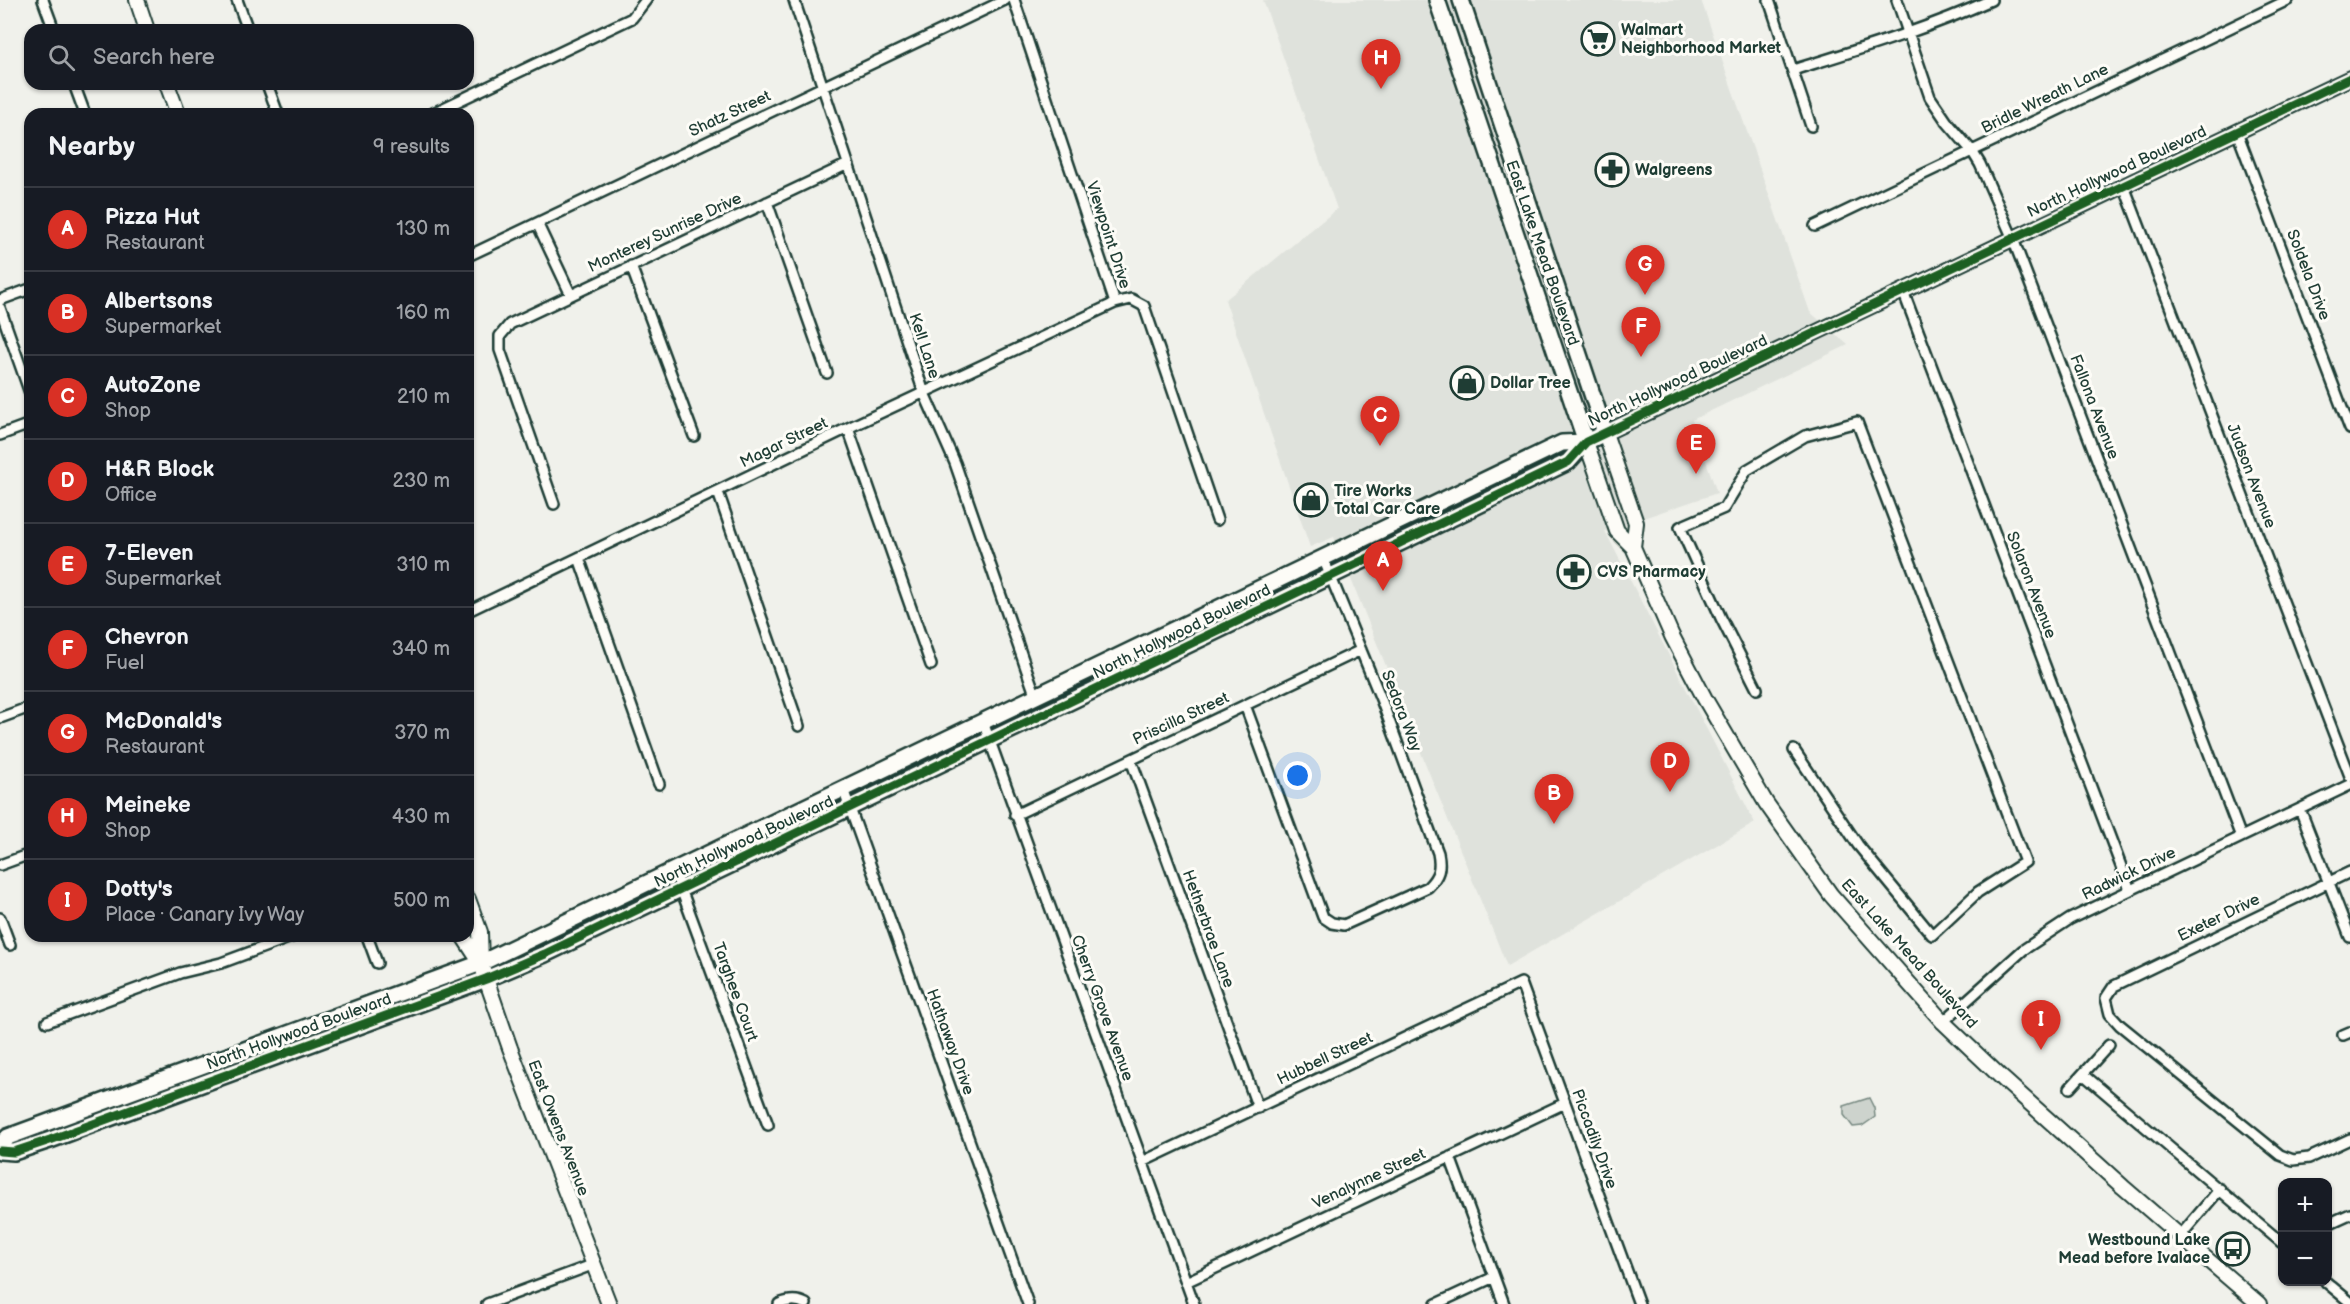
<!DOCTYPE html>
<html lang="en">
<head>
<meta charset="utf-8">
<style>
	body { margin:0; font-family:"Balsamiq Sans",sans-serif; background:#242831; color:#f1f3f6 }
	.controls { position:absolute; right:18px; bottom:18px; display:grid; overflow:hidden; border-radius:12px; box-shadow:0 2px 4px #0004 }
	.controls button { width:54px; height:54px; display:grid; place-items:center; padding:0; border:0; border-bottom:2px solid #363941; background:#171b24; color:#f1f3f6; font:30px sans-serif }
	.you { position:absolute; left:1298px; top:776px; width:21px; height:21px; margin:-15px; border:4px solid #fff; border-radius:50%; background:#1a73e8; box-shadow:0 0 0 9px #1a73e833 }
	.badge { display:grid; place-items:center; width:39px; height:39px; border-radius:50%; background:#d93025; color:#fff; font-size:20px; font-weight:700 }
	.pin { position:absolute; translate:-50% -50px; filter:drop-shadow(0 2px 3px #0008) }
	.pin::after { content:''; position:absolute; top:32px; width:21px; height:18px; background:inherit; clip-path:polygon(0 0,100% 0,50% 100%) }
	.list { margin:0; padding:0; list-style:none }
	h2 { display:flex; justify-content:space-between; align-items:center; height:78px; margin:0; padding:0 24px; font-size:26px }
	h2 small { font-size:20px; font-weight:400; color:#9ea1a6 }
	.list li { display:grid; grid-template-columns:39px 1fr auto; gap:18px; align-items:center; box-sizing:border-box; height:84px; padding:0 24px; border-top:2px solid #363941 }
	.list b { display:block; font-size:22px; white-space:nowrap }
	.list p { margin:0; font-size:20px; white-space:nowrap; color:#9ea1a6 }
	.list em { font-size:20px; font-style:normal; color:#9ea1a6 }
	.icon { flex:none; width:33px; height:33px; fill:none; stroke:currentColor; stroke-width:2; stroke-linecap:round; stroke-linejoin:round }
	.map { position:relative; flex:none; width:2350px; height:1304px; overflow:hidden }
	.search { position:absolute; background:#171b24; box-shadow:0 2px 4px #0004; left:24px; top:24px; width:450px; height:66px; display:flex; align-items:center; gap:15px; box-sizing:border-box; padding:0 21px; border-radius:18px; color:#9ea1a6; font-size:22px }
	.panel { position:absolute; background:#171b24; box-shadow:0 2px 4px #0004; left:24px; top:108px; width:450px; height:834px; border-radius:18px }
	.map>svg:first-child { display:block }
</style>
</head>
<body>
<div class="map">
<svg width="2350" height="1304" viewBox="0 0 2350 1304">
	<rect width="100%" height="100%" fill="#f0f1eb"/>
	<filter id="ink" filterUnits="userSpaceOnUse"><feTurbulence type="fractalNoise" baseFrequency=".0167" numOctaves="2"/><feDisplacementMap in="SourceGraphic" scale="12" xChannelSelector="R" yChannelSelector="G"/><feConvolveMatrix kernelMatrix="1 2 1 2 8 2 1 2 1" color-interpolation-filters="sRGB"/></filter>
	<g filter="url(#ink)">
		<!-- built -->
		<path fill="#dfe2dc" d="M1263,0h438l109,312 38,33 -156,75 25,73 -112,38 150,292 -248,143 -173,-429 -24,10 -85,-247 112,-91z"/>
		<!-- green -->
		<path fill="#cdd3cd" stroke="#768880" stroke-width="1.5" d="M1869,1098l5,10 1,9 -13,9 -9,1 -9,-12v-9z"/>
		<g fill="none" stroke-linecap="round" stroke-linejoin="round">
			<defs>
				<path id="street" d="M43,0l11,30
					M237,0l11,30
					M794,0l130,393 31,70 81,234
					M1014,0l101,303 16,-4 13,7 73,214
					M1769,0l42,126
					M1897,0l33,97 17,25 25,29 8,13 33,75 228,598
					M1793,70c67,-21 134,-41 198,-70
					M74,84l11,30
					M267,84l11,30
					M431,114l201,-96 14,-18
					M2237,132l113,297
					M2124,186l226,590
					M767,202l60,171
					M537,223l34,72
					M1815,226l473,-226
					M468,256l537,-256
					M631,266l63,170
					M1903,291l227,599
					M0,300l30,-11
					M0,308l30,85
					M848,428l83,237
					M0,435l30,-11
					M718,492l81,234
					M554,504l-54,-154v-14l10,-12 338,-160
					M579,558l80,226
					M468,611l380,-183 267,-125
					M1757,689l-36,-71 -41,-91 44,-19 23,-38 58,-34 52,-14 168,440 -47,30 -46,43 -74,-90 -64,-95
					M1245,705l78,212 9,6 12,2 84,-38c11,-11 13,-19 10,-34l-57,-154 -58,-141
					M0,718l30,-11
					M983,722l211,582
					M1131,760l127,348
					M843,789l185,515
					M2300,809l50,128
					M1015,815l346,-165
					M0,865l30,-11
					M674,870l94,255
					M2350,872l-236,114 -8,12 4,16 10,11 160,130 13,5 16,-2 41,-19
					M0,918l10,27
					M367,936l10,27
					M47,1022l133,-49 41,-10 73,-27
					M1943,1022l80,-72 47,-31 280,-134
					M2343,1035l7,-3
					M2083,1074l199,169
					M2070,1088l39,-43
					M1450,1157l54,147
					M1142,1162l379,-179 118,321
					M2328,1224l22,-10
					M2180,1236l40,-47
					M1186,1282l379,-179
					M2326,1282l24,20
					M487,1304l105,-39
					M779,1304c9,-4 18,-5 27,0
					M1436,1304l58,-27"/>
				<path id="secondary" d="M137,0l10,30
					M167,84l11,30
					M1586,442l31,89 16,16 39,89 33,63 61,104 65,92 112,127 60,57 120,108 136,117
					M1633,547l3,-24 -31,-90 745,-355
					M468,899l12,33 1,31 5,16 24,69 99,256
					M463,936l17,26"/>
				<path id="primary" d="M1437,0l149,442
					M0,1146l8,-9 473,-174 1081,-520 24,-1 19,-9 -144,-433
					M0,1151l14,1 36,-12 436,-161 59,-25 1023,-492 18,-20"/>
			</defs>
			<!-- street casing -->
			<use href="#street" stroke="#1f3d34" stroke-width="14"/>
			<!-- secondary casing -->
			<use href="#secondary" stroke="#1f3d34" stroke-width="18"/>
			<!-- primary casing -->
			<use href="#primary" stroke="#1f3d34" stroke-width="20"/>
			<!-- street -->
			<use href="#street" stroke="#fdfcf7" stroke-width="9"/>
			<!-- secondary -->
			<use href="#secondary" stroke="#fdfcf7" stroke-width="14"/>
			<!-- primary -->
			<use href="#primary" stroke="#fdfcf7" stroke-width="15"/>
			<defs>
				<path id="cycleway" d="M0,1151l14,1 36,-12 436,-161 59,-25 1023,-492 18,-20 764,-364"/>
			</defs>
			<!-- cycleway casing -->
			<use href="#cycleway" stroke="#fdfcf7" stroke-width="13"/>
			<!-- cycleway -->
			<use href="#cycleway" stroke="#1b5e20" stroke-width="9"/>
		</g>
	</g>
	<!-- icons -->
	<defs>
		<symbol id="supermarket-ring" viewBox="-11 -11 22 22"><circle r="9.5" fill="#fdfcf7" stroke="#1f3d34" stroke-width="1.5"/><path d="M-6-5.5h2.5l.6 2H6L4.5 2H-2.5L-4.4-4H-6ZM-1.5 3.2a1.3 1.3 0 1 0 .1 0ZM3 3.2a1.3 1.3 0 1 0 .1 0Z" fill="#1f3d34"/></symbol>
		<symbol id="pharmacy-ring" viewBox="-11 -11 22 22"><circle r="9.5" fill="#fdfcf7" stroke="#1f3d34" stroke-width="1.5"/><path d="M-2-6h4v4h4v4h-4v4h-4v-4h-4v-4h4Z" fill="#1f3d34"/></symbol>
		<symbol id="shop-ring" viewBox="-11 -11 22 22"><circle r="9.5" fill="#fdfcf7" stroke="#1f3d34" stroke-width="1.5"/><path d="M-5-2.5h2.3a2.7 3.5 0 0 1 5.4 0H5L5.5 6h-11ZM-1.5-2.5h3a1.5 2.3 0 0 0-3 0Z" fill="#1f3d34"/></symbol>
		<symbol id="bus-ring" viewBox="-11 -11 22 22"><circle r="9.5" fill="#fdfcf7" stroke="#1f3d34" stroke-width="1.5"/><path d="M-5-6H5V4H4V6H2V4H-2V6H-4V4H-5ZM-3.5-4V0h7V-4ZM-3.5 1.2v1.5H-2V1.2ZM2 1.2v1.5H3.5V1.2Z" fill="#1f3d34"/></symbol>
	</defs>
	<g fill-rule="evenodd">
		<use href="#supermarket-ring" x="1579" y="20" width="38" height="38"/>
		<use href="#pharmacy-ring" x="1593" y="151" width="38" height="38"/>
		<use href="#shop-ring" x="1448" y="364" width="38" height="38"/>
		<use href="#shop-ring" x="1292" y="481" width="38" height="38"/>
		<use href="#pharmacy-ring" x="1555" y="553" width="38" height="38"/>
		<use href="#bus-ring" x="2214" y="1230" width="38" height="38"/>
	</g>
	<g text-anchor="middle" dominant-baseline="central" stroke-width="6" stroke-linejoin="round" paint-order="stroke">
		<!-- poi labels -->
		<g font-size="16" font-weight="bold" fill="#1f3d34" stroke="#fdfcf7" text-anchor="start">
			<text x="1621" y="30">Walmart<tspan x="1621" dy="18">Neighborhood Market</tspan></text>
			<text x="1635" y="170">Walgreens</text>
			<text x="1490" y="383">Dollar Tree</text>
			<text x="1334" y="491">Tire Works<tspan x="1334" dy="18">Total Car Care</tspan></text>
			<text x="1597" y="572">CVS Pharmacy</text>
			<text x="2210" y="1240" text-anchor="end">Westbound Lake<tspan x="2210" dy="18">Mead before Ivalace</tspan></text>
		</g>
		<!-- street labels -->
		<g font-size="16" fill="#1f3d34" stroke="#fdfcf7">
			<text transform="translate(2045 99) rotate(-26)">Bridle Wreath Lane</text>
			<text transform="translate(730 114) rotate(-25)">Shatz Street</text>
			<text transform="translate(2117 172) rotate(-25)">North Hollywood Boulevard</text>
			<text transform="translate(665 233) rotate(-25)">Monterey Sunrise Drive</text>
			<text transform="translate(1108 235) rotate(72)">Viewpoint Drive</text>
			<text transform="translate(1542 253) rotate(71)">East Lake Mead Boulevard</text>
			<text transform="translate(2308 275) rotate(69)">Soldela Drive</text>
			<text transform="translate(924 346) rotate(72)">Kell Lane</text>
			<text transform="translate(1678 381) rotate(-25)">North Hollywood Boulevard</text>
			<text transform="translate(2094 407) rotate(69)">Fallona Avenue</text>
			<text transform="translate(784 443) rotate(-26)">Magar Street</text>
			<text transform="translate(2251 476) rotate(69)">Judson Avenue</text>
			<text transform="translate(2031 585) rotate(69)">Solaron Avenue</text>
			<text transform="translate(1182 632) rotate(-26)">North Hollywood Boulevard</text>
			<text transform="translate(1401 711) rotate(69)">Sedora Way</text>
			<text transform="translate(1181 719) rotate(-25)">Priscilla Street</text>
			<text transform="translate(744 842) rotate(-25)">North Hollywood Boulevard</text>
			<text transform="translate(2129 874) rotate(-26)">Radwick Drive</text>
			<text transform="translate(2219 918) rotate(-26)">Exeter Drive</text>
			<text transform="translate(1208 929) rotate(70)">Hetherbrae Lane</text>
			<text transform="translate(1909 954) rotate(48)">East Lake Mead Boulevard</text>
			<text transform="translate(735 992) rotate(70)">Targhee Court</text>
			<text transform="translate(1102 1008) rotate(70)">Cherry Grove Avenue</text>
			<text transform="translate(299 1032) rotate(-20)">North Hollywood Boulevard</text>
			<text transform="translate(950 1042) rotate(70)">Hathaway Drive</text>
			<text transform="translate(1325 1059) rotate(-25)">Hubbell Street</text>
			<text transform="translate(558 1128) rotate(69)">East Owens Avenue</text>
			<text transform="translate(1594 1139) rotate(70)">Piccadily Drive</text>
			<text transform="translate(1369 1179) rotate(-25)">Venalynne Street</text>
		</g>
	</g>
</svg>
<div class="controls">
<button>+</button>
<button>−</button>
</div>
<div class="you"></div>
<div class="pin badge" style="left:1383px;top:591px">A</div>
<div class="pin badge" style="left:1554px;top:824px">B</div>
<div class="pin badge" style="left:1380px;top:446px">C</div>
<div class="pin badge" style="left:1670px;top:792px">D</div>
<div class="pin badge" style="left:1696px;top:474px">E</div>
<div class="pin badge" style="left:1641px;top:357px">F</div>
<div class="pin badge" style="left:1645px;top:295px">G</div>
<div class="pin badge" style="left:1381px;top:89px">H</div>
<div class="pin badge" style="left:2041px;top:1050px">I</div>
<div class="search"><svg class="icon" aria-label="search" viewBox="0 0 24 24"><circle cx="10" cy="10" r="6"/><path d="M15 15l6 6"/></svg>Search here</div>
<section class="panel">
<h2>Nearby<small>9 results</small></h2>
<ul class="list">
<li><span class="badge">A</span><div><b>Pizza Hut</b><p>Restaurant</p></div><em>130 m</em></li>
<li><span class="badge">B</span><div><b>Albertsons</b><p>Supermarket</p></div><em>160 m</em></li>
<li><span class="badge">C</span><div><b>AutoZone</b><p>Shop</p></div><em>210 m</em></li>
<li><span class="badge">D</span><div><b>H&amp;R Block</b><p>Office</p></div><em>230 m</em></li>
<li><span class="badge">E</span><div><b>7-Eleven</b><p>Supermarket</p></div><em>310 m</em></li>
<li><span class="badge">F</span><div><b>Chevron</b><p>Fuel</p></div><em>340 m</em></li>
<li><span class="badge">G</span><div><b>McDonald's</b><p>Restaurant</p></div><em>370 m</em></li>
<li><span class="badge">H</span><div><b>Meineke</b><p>Shop</p></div><em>430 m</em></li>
<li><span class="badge">I</span><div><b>Dotty's</b><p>Place · Canary Ivy Way</p></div><em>500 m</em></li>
</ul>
</section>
</div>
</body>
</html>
